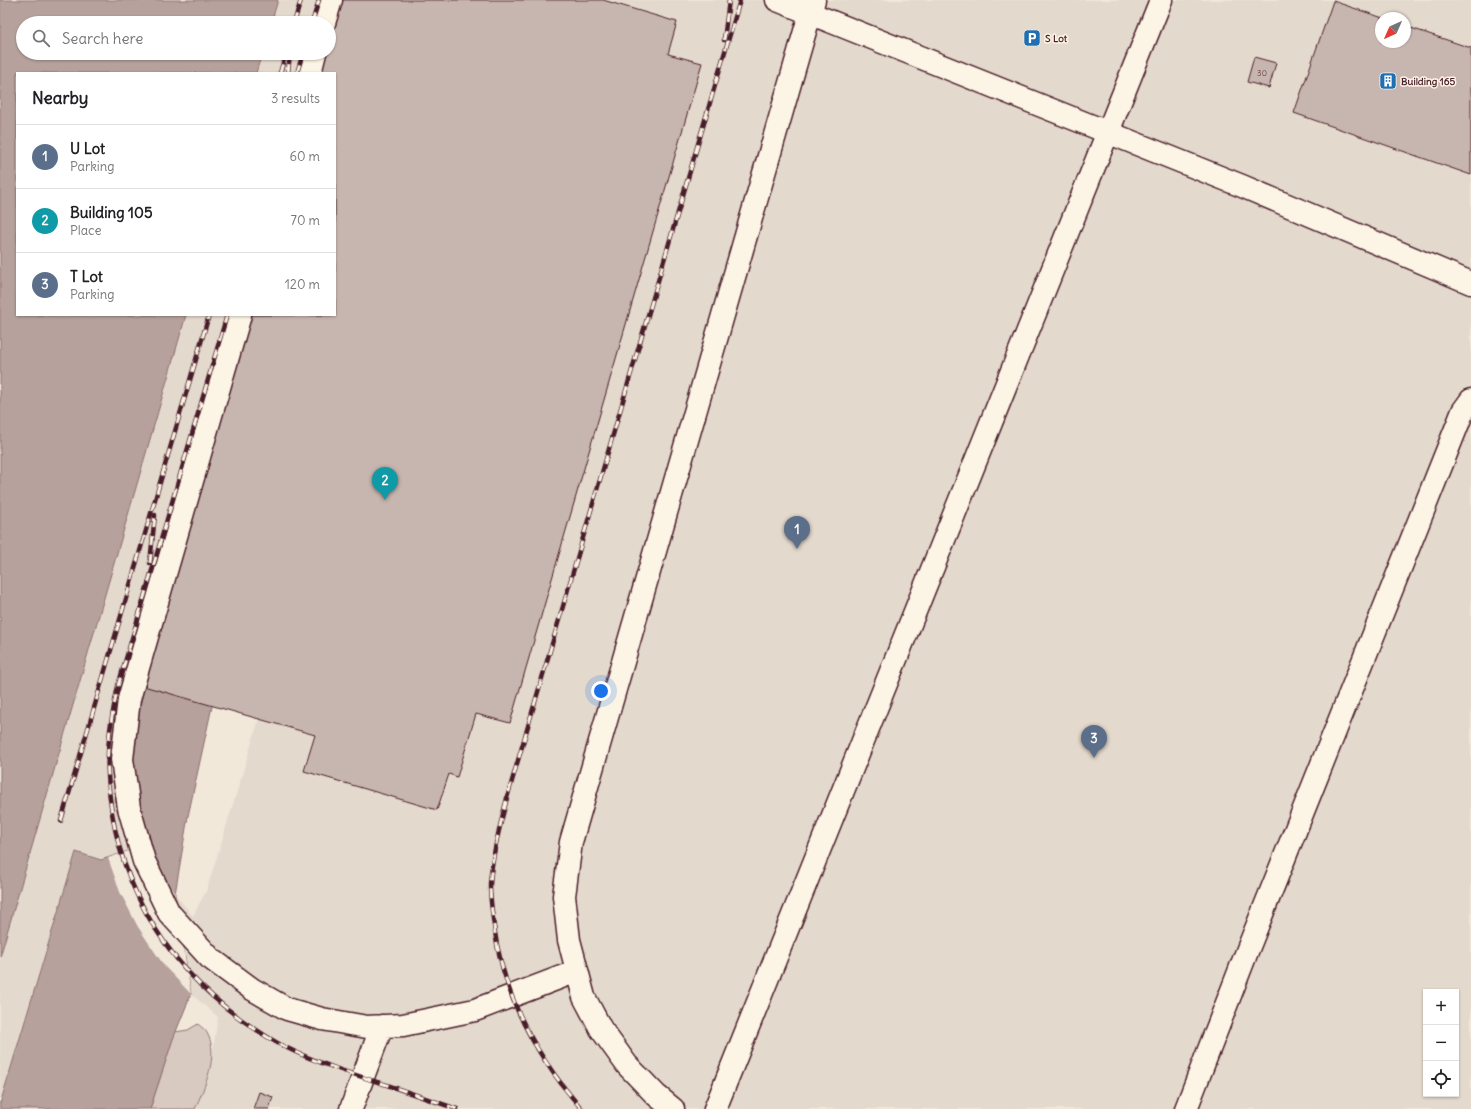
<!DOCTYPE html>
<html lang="en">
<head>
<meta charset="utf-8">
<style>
	body { margin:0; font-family:Delius,sans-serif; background:#f6f6f6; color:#202124 }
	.controls { position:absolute; right:12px; bottom:12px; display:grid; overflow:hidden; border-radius:0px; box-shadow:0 1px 3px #0004 }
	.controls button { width:36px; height:36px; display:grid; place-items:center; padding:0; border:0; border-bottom:1px solid #e0e0e0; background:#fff; color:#202124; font:20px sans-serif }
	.compass { position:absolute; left:1375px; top:12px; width:36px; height:36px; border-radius:50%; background:#fff; box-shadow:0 1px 3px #0004; rotate:225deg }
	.you { position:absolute; left:601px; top:691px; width:14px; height:14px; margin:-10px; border:3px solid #fff; border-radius:50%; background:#1a73e8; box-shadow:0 0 0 6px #1a73e833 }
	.badge { display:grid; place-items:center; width:26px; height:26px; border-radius:50%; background:#1f6fb2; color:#fff; font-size:13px; font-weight:700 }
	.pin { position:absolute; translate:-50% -33px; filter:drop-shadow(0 1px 2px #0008) }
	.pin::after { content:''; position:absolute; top:21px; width:14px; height:12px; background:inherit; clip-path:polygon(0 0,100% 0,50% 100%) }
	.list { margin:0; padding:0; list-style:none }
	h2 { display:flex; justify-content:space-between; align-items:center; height:52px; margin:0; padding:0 16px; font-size:17px }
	h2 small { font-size:13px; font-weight:400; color:#757577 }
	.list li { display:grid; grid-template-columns:26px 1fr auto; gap:12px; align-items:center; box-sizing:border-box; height:64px; padding:0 16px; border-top:1px solid #e0e0e0 }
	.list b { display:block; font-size:15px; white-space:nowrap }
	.list p { margin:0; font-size:13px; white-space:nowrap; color:#757577 }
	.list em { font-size:13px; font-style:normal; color:#757577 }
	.icon { flex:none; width:22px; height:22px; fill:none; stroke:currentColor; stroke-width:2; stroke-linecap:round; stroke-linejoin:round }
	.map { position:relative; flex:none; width:1471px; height:1109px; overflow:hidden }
	.search { position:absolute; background:#fff; box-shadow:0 1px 3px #0004; left:16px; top:16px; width:320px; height:44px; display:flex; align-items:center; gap:10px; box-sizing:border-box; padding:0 14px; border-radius:22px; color:#757577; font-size:15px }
	.panel { position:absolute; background:#fff; box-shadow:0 1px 3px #0004; left:16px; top:72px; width:320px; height:244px; border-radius:0px }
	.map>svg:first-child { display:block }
</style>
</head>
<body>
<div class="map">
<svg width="1471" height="1109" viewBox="0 0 1471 1109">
	<rect width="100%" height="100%" fill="#f1e8da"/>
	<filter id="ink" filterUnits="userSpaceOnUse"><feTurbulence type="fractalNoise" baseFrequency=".025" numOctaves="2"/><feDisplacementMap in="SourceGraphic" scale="8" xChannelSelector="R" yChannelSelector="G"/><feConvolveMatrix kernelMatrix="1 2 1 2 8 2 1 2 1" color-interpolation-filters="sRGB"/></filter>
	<g filter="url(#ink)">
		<!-- built -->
		<path fill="#e4d9cd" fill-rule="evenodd" d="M278,0h1193v1109h-1276l14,-35 9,-57 -27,-23 -16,-100 18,22 14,-27 53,-173 -47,-14 -64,142 -48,16 -25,-8 -76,252v-149l186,-640h149v-242h-78l5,-20h67v-30h-58zM1381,18h24v24h-24zM1426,992h30v102h-30z"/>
		<!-- green -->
		<path fill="#d8cac0" stroke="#917476" d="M198,1024c3,3 8,6 9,9 13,22 -3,55 -12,76h-45l25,-77 13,-2z"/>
		<!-- water -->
		<path fill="#b6a19c" stroke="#8b6d6f" d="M0,0h278l-7,23h-248v30h239l-6,20h-239v242h169l-186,642z
			M144,682l69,20 -25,114 -13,78 16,100 -18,45 -23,70h-150v-5l76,-252 25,8 48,-16c-11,-38 -18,-74 -15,-113 1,-16 6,-33 10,-49z"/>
		<!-- pier -->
		<path fill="#f1e8da" d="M149,844l13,28 13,22 16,100 -26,-27 -27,-40 -18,-35 -12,-34z"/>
		<!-- building -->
		<path fill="#c7b6af" stroke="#4a1f2b" d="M341,0h262l74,22 -9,32 34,9 -192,660 -34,-9 -19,63 -8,-3 -12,36 -133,-39 11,-36 -175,-50 108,-370h87v-242h-15l6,-20h3v-12z
			M1333,1l50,17h-2v24h24v-16l66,22v127l-177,-62z
			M1254,57l22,6 -7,25 -22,-6z
			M259,1092l14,5 -4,12h-16z"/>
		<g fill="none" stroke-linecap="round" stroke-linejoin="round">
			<defs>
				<path id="minor" d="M777,0l465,186 229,97
					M324,23l7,-23
					M310,73l5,-20
					M240,315l-111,384 -7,60 7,49 15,53 25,52 41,45 42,31 35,20 35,10 45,8 36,-2 72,-15 102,-39
					M351,1109l31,-83
					M673,1109l-17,-14 -29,-30 -26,-36 -17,-32 -15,-57 -5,-44 7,-54 243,-842
					M715,1109l446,-1109
					M1186,1109l60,-155 217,-543 8,-11"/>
			</defs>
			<!-- minor casing -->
			<use href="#minor" stroke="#4a1f2b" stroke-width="25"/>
			<!-- minor -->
			<use href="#minor" stroke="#fcf5e5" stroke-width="22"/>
			<defs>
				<path id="rail" d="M294,23l7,-23
					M312,23l7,-23
					M724,40l5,-40
					M280,73l6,-20
					M288,73l2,-20
					M297,73l6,-20
					M227,315l-109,371c-6,29 -12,59 -10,89 5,100 52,186 134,245 13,9 27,19 41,26 34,17 69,28 104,39 24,8 47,16 70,24
					M150,563l5,-48
					M61,821l148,-506
					M582,1109c-46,-52 -79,-114 -88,-183 -2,-14 -4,-28 -4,-42 2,-29 10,-58 17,-86l233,-798"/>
			</defs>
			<!-- rail casing -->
			<use href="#rail" stroke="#4a1f2b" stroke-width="4.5"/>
			<!-- rail -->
			<use href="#rail" stroke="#fcf5e5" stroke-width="3" stroke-dasharray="9" stroke-linecap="butt"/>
		</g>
	</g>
	<!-- icons -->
	<defs>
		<symbol id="parking-square" viewBox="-11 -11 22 22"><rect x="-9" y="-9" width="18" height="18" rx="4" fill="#1f6fb2" stroke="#fcf5e5"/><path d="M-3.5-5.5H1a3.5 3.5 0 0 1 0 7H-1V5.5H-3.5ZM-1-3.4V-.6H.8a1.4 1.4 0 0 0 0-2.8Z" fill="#fff"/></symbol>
		<symbol id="building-square" viewBox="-11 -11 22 22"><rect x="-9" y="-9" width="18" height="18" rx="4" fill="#1f6fb2" stroke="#fcf5e5"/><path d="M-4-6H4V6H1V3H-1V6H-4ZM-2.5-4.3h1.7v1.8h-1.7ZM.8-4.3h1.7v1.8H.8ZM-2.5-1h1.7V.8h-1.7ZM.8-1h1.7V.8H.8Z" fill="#fff"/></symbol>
	</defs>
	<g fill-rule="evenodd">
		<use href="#parking-square" x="1022" y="28" width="20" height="20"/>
		<use href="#building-square" x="1378" y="71" width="20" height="20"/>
	</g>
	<g text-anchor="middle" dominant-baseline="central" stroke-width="3" stroke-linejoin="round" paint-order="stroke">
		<!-- number labels -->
		<g font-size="8" fill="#69454c">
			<text x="1262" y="73">30</text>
		</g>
		<!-- poi labels -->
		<g font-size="10" font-weight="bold" fill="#4a1f2b" stroke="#fcf5e5" text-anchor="start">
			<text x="1045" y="38">S Lot</text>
			<text x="1401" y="81">Building 165</text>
		</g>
	</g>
</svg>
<div class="controls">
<button>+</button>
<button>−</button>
<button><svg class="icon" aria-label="locate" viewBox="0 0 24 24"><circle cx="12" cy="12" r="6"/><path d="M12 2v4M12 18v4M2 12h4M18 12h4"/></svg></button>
</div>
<svg class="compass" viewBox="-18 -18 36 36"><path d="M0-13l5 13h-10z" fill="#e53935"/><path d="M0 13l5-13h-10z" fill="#757577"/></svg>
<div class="you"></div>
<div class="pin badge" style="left:797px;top:549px;background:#5c6f8a">1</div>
<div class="pin badge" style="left:385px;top:500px;background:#0f9aa8">2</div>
<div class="pin badge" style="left:1094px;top:758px;background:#5c6f8a">3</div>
<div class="search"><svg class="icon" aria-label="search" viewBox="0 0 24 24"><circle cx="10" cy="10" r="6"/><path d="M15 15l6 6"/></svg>Search here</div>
<section class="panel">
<h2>Nearby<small>3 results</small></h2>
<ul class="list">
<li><span class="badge" style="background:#5c6f8a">1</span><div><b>U Lot</b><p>Parking</p></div><em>60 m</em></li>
<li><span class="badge" style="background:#0f9aa8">2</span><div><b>Building 105</b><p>Place</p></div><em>70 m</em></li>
<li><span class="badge" style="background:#5c6f8a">3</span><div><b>T Lot</b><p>Parking</p></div><em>120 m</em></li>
</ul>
</section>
</div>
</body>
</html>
